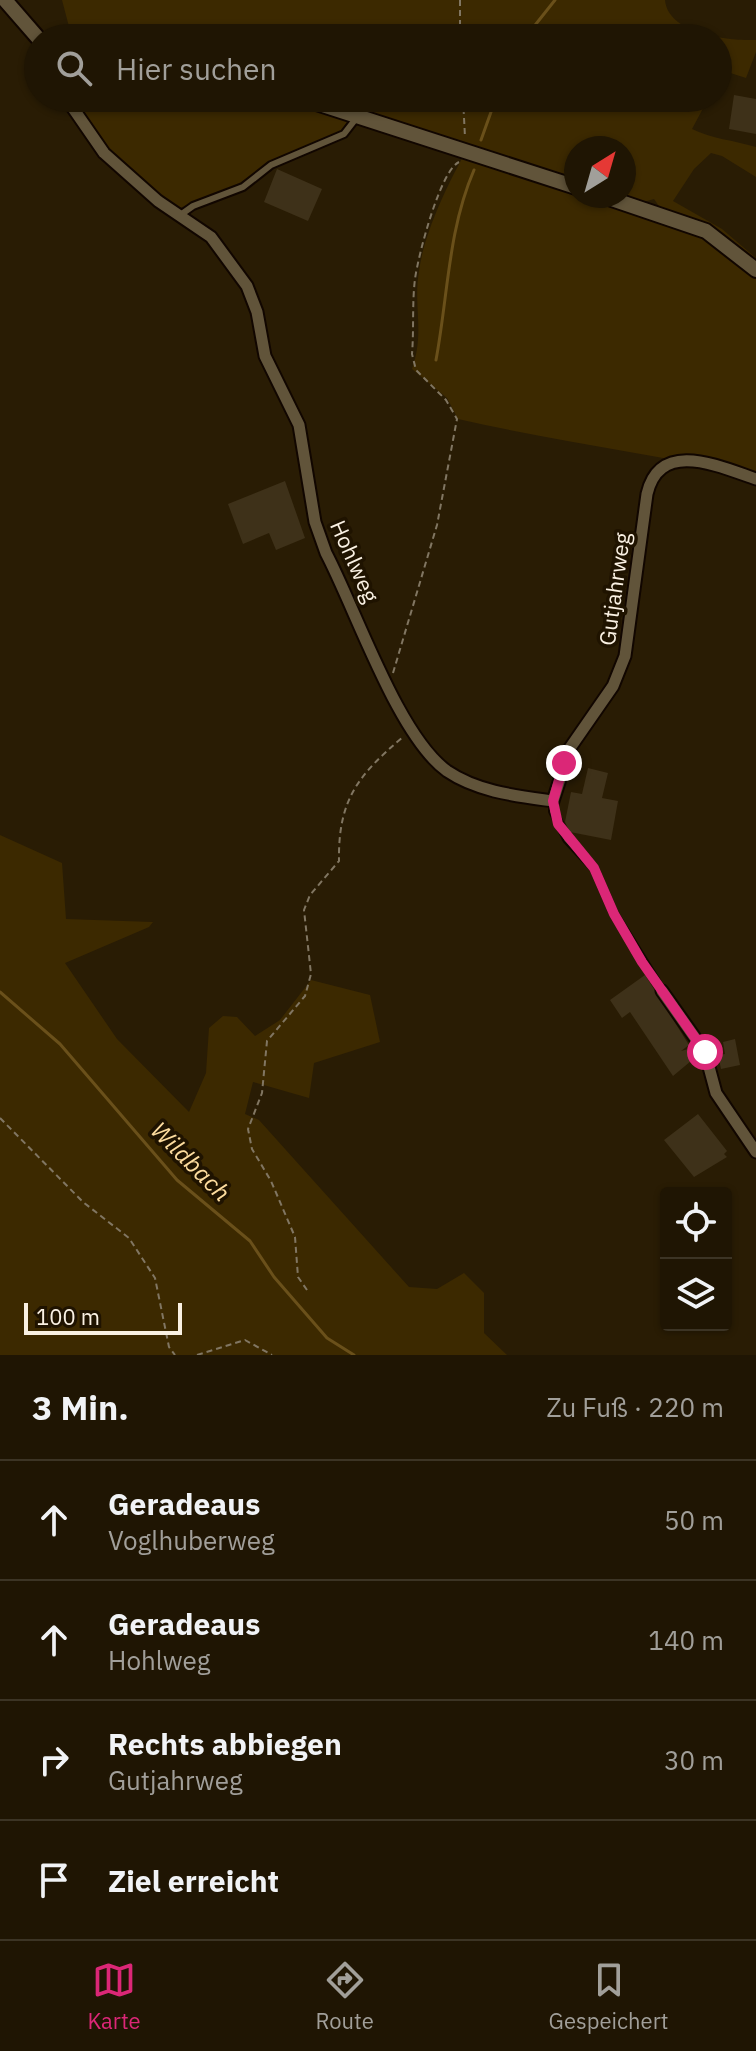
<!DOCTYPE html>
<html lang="de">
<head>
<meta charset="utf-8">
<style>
	body { margin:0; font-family:"IBM Plex Sans",sans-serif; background:#271e0d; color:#f1f3f6 }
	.controls { position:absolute; right:24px; bottom:24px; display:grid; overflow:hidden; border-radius:8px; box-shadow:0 2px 6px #0004 }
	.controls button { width:72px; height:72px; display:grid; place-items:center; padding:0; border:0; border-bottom:2px solid #3c3425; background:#1f1503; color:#f1f3f6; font:40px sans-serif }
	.compass { position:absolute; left:564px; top:136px; width:72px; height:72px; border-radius:50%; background:#1f1503; box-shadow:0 2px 6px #0004; rotate:37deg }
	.scale { position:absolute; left:24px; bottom:20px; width:158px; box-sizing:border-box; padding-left:8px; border:4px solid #faf1e3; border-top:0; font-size:22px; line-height:28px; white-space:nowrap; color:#faf1e3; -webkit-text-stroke:6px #1f1300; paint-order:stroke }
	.stop { position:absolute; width:24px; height:24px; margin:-18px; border:6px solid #db2777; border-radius:50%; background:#fff }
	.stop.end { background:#db2777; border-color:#fff; box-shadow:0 2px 8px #0008 }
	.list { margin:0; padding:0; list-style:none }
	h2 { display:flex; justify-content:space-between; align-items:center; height:104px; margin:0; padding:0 32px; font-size:34px }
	h2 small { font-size:26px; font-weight:400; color:#a19f9a }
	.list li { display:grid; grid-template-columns:52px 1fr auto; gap:24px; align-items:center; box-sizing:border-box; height:120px; padding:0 32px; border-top:2px solid #3c3425 }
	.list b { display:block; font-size:30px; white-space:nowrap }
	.list p { margin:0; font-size:26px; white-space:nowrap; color:#a19f9a }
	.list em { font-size:26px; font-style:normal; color:#a19f9a }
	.icon { flex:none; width:44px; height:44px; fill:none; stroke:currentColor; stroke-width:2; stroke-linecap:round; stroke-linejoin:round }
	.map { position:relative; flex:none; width:756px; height:1355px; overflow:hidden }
	.search { position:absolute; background:#1f1503; box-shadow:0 2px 6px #0004; left:24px; right:24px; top:24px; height:88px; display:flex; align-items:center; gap:20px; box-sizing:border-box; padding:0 28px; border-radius:44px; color:#a19f9a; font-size:30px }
	.sheet { height:584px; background:#1f1503 }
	nav { display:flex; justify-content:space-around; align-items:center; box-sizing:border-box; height:112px; border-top:2px solid #3c3425; background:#1f1503; font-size:22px; color:#a19f9a }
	nav a { display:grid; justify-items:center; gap:4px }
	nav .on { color:#db2777 }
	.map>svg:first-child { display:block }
</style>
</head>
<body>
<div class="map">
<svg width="756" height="1355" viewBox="0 0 756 1355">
	<rect width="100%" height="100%" fill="#291c04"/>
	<!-- green -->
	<path fill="#3c2900" d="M62,0h603c3,34 63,41 91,40v12l-10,26 -28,-9v-31h-646z
		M69,98l639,1 -16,30c20,10 41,11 64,18v30l-34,-21 -11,-3 -17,16 -21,32 49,28 34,29v7l-95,-56 -7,-10 -14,4 -16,-7v-48h-48v48h15l104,34 61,45v202c-99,-23 -198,-35 -298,-58l-11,-21 -35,-29c13,-37 1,-62 7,-98 5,-37 27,-84 45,-116l-115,-36 -8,12 -70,31 -37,25 -57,22c-30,-8 -90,-84 -108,-111z
		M0,835l62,28 4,56 87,3 -4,5 -84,36 52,76 72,73 17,-39 3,-45 14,-12 14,1 18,19 25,-16 31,-40 59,15 10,47 -66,21 -5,35 -56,-16 -8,32 14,6 150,167 28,2 27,-16 20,20v40l23,22h-507z"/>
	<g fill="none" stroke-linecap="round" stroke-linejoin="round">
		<!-- stream -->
		<path stroke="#6a501a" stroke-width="3" d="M514,38l18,-9 23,-29
			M481,140l15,-42
			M436,360c12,-64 12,-130 38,-190
			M0,992l60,52 117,136 73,61 24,36 53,61 27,17"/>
	</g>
	<!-- building -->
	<path fill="#3e3119" d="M734,95l22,4v35l-27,-5z
		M277,169l45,20 -14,32 -44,-19z
		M285,481l20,57 -29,12 -7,-17 -26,11 -15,-40z
		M588,768l20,5 -6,25 16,3 -7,39 -41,-8 -5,-10 6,-30 11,2z
		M645,975l44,70 -8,6 11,-3 5,8 -24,20 -43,-64 -8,6 -12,-18z
		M735,1039l5,26 -19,4 -3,-14 7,-1 -2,-12z
		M698,1114l29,37 -3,3 3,3 -33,20 -30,-37z"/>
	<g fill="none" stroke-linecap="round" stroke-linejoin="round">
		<defs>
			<path id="service" d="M179,216l14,-10 50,-19 28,-22 73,-31 14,-18
				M553,801v10l14,28 27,29 20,46 48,77"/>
			<path id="minor" d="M66,98l38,55 54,48 53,36 36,49 10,26 8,44 34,69 16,97 11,31c30,57 72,183 121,218 31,21 70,25 106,30l17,-53 43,-62 12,-30 22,-162c13,-55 71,-28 109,-15
				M662,991l43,61 11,41 40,59"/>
			<path id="tertiary" d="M5,0l33,38
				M301,98l275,89
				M603,196l103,35 50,39"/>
		</defs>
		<!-- service casing -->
		<use href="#service" stroke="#110600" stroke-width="10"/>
		<!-- minor casing -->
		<use href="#minor" stroke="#110600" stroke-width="15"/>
		<!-- tertiary casing -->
		<use href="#tertiary" stroke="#110600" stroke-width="18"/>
		<!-- path -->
		<path stroke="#817662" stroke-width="2" stroke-dasharray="6 4" stroke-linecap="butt" d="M460,0v38
			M463,98l2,39
			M393,673l44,-148 20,-106 -11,-19 -30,-30 -4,-16c2,-25 0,-51 3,-75 3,-23 25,-108 44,-117
			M0,1118l83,84 46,36 26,40 14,69 6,8
			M307,1290l-9,-13 -3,-40 -24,-56 -19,-32 -4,-20 14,-36 5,-52 38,-45 6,-22 -7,-64 6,-15 29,-34c-1,-61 19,-86 64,-124
			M197,1355l48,-15 27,15"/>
		<!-- service -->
		<use href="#service" stroke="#61543a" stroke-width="6"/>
		<!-- minor -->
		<use href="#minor" stroke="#61543a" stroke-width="11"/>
		<!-- tertiary -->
		<use href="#tertiary" stroke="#61543a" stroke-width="14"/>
	</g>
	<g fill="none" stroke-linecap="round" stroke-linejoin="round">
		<!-- route -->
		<path stroke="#db2777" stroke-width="10" d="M564,763l-11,38 5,23 36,44 20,46 28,48 63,90"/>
	</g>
	<g text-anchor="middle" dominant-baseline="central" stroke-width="7" stroke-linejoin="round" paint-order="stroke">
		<!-- street labels -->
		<g font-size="22" fill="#faf1e3" stroke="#1f1300">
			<text transform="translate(355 561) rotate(66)">Hohlweg</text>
			<text transform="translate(614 589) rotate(-82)">Gutjahrweg</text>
		</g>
		<!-- water labels -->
		<g font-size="24" font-style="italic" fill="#fddc9e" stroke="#1f1300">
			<text transform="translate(191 1161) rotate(45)">Wildbach</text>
		</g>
	</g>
</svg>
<div class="controls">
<button><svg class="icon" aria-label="locate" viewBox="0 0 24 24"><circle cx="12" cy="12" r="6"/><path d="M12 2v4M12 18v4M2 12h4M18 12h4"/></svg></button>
<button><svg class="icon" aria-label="layers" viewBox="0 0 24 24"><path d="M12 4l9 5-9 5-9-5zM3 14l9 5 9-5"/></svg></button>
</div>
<svg class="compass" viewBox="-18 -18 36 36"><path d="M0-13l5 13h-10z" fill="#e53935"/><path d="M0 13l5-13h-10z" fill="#a19f9a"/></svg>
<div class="scale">100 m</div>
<div class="stop" style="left:705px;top:1052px"></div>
<div class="stop end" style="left:564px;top:763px"></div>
<div class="search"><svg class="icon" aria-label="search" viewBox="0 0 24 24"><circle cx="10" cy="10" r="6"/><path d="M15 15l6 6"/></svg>Hier suchen</div>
</div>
<section class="sheet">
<h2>3 Min.<small>Zu Fuß · 220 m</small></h2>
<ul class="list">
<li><svg class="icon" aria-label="ahead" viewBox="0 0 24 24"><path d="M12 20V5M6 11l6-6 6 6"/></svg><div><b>Geradeaus</b><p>Voglhuberweg</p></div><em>50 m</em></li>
<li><svg class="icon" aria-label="ahead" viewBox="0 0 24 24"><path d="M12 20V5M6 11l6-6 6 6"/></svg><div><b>Geradeaus</b><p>Hohlweg</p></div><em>140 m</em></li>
<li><svg class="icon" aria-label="right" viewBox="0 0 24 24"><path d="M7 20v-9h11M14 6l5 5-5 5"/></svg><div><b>Rechts abbiegen</b><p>Gutjahrweg</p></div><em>30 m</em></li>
<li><svg class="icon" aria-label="arrive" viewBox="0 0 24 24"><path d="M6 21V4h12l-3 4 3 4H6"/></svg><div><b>Ziel erreicht</b></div></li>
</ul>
</section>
<nav>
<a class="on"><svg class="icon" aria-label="map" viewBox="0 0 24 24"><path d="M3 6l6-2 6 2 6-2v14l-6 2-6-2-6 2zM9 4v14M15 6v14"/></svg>Karte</a>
<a><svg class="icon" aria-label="directions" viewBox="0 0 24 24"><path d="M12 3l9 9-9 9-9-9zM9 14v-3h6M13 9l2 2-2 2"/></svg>Route</a>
<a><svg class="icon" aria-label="saved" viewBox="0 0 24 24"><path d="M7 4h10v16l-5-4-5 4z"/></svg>Gespeichert</a>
</nav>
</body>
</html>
